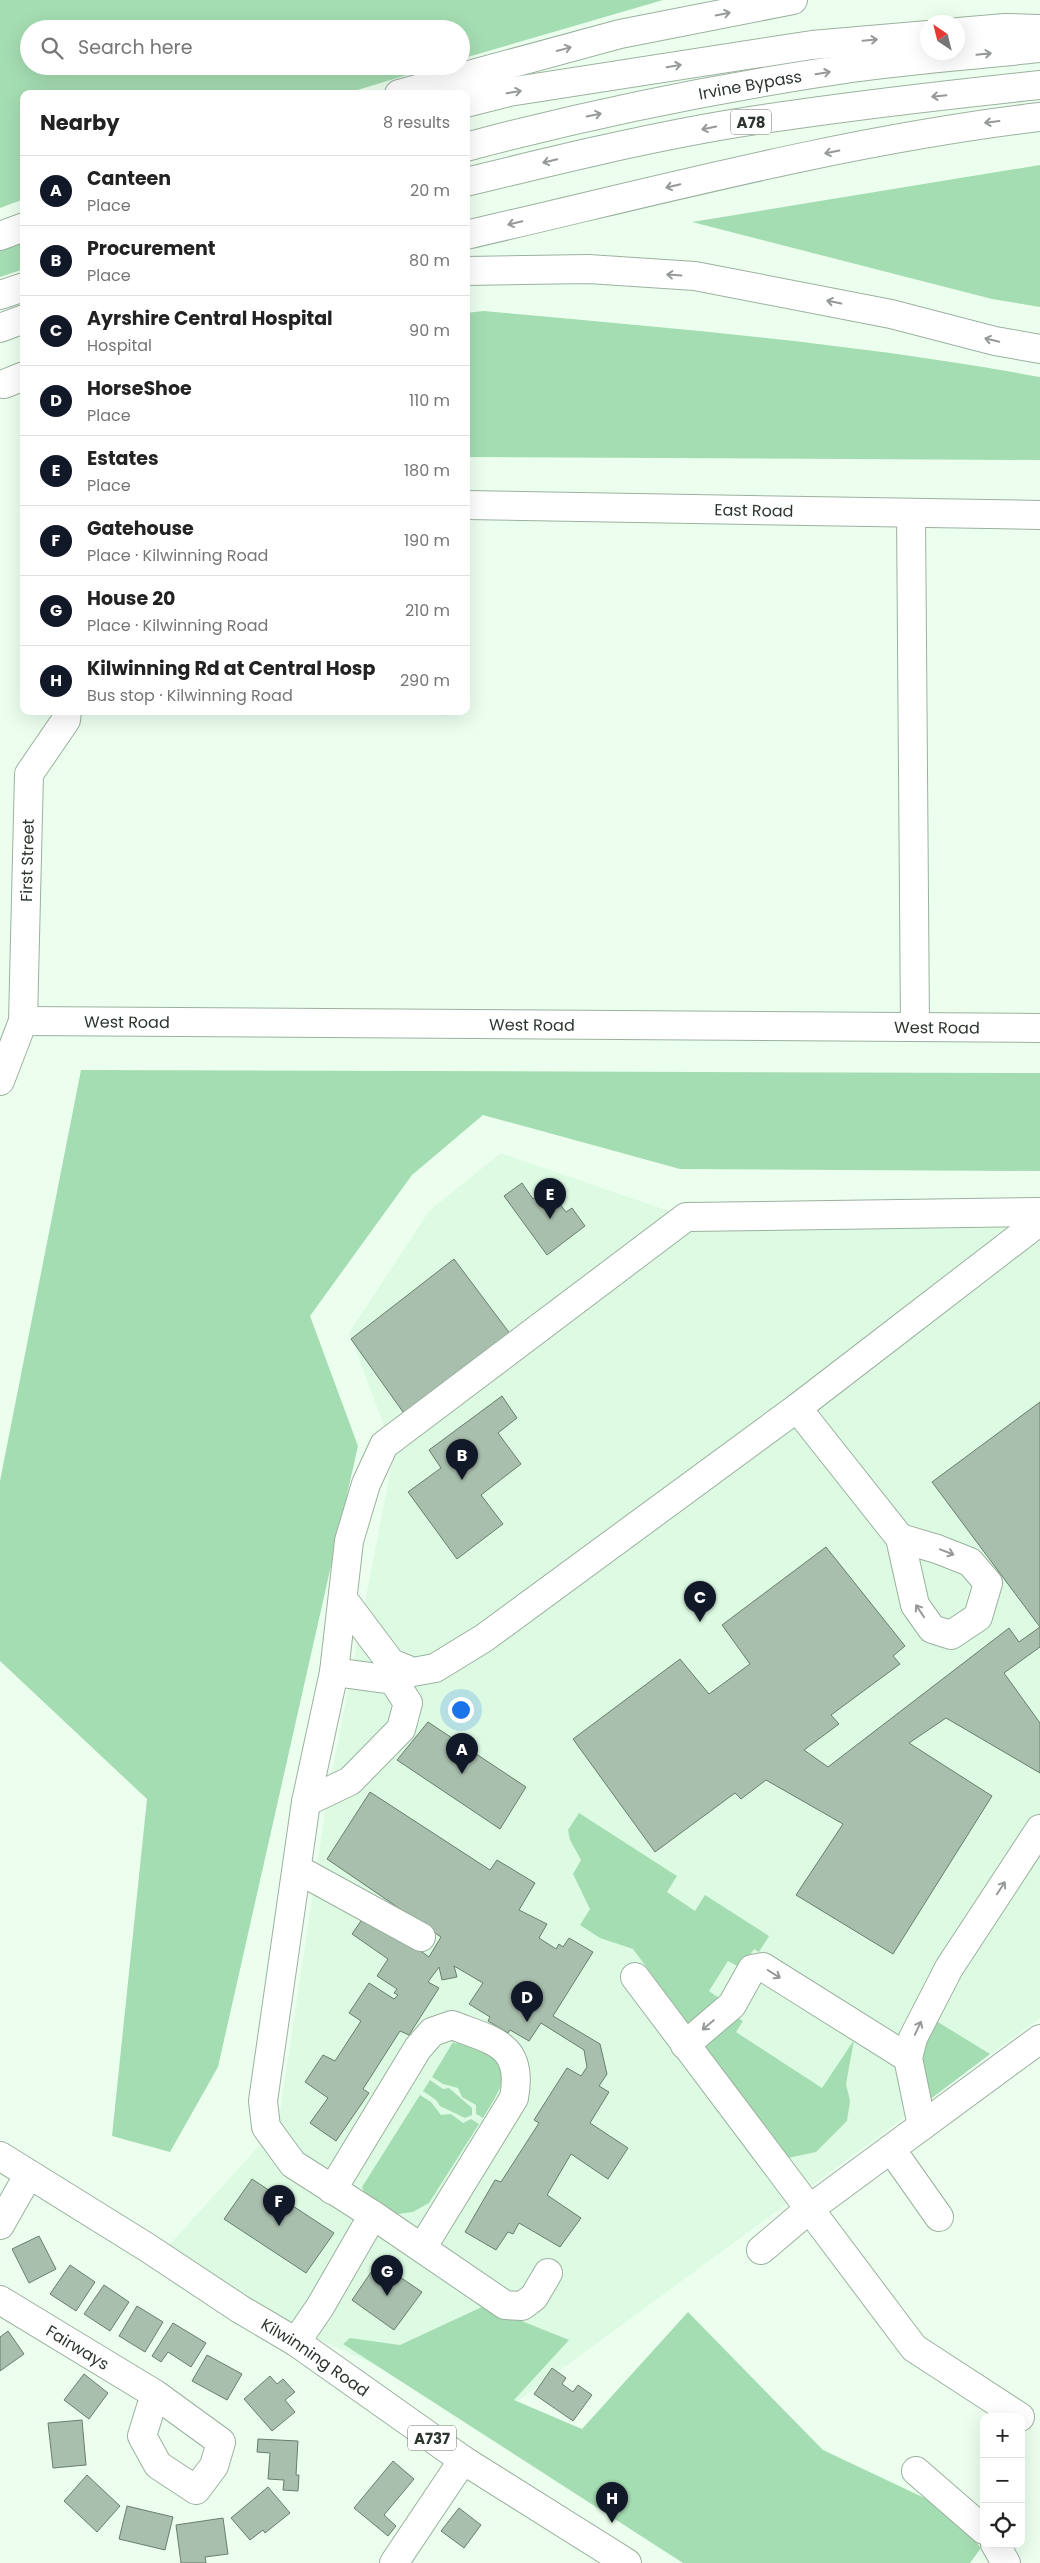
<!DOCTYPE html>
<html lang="en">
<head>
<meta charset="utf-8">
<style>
	body { margin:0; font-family:Poppins,sans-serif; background:#f2f2f2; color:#222 }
	.controls { position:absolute; right:15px; bottom:15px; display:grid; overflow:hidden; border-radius:10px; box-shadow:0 5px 20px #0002 }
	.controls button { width:45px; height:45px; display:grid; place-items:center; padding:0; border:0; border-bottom:1px solid #e0e0e0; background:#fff; color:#222; font:25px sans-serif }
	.compass { position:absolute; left:920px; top:15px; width:45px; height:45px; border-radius:50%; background:#fff; box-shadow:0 5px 20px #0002; rotate:325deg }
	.you { position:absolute; left:460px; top:1709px; width:18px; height:18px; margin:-12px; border:4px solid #fff; border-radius:50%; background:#1a73e8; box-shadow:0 0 0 8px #1a73e833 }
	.badge { display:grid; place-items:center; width:32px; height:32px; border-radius:50%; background:#111827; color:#fff; font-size:16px; font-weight:700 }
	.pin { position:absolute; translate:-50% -41px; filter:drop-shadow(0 1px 2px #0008) }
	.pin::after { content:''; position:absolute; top:26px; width:18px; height:15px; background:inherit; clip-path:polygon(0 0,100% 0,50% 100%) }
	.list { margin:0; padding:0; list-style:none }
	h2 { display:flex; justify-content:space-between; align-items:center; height:65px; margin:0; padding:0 20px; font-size:21px }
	h2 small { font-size:16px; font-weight:400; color:#767676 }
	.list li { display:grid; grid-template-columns:32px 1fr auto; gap:15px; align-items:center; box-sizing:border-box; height:70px; padding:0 20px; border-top:1px solid #e0e0e0 }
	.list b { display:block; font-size:19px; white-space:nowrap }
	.list p { margin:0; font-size:16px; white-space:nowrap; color:#767676 }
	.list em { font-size:16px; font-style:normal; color:#767676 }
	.icon { flex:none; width:28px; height:28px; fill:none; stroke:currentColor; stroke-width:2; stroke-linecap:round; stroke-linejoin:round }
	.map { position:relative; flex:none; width:1040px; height:2563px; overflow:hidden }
	.search { position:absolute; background:#fff; box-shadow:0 5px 20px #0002; left:20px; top:20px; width:450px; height:55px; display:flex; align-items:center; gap:12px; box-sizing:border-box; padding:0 18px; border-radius:28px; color:#767676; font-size:19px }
	.panel { position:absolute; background:#fff; box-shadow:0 5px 20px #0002; left:20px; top:90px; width:450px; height:625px; border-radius:10px }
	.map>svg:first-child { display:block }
</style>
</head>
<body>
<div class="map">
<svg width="1040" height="2563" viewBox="0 0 1040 2563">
	<rect width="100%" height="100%" fill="#ecffef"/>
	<!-- built -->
	<path fill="#ddfbe3" d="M501,1153l185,64h354v801l-545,400 -344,-153 127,-140 50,-332 66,-341 -45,-119 80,-122z"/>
	<!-- green -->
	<path fill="#a5ddb2" d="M0,0h663l-202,59v-30h-432v37h408l-93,28h-320v105l-24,9z
		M1040,165v142l-48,-8 -300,-77z
		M24,241v28l-24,8v-28z
		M484,311c186,17 373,32 556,66v83l-574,-3v-144z
		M81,1070l959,3v98l-360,-2 -197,-54 -71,60 -102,141 48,130 -140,621 -48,85 -58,-16 35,-337 -147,-138v-180z
		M579,1813l98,63 -10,16 28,19 10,-16 64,41 -10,16 -5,-3 -13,19 -13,-7 -19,30 13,9 -34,24 -55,-75 -33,-11 -20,-13 10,-16 -17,-35 8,-14 -11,-20 -2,-10z
		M733,2015l10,6 -7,11 86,56 32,-48 -8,44 4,17 -3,20 -31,31 -28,6 -89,-117z
		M933,2019l57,35 -66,50c-3,-35 -4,-51 9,-85z
		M461,2037c51,31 54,28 22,81l-7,-4v-9l-14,-8 -4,-9 -15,-4 -11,-7 21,-35 3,2z
		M430,2080l13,9 6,-1 23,20v7l-7,3 -25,-12 -4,-6 -13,-9z
		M420,2095l11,7 10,13 10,-1 12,9 8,-4 8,5 -50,79 -16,9 -15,2 -12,-1 -19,-13 -5,-13z
		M484,2306l85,34 -55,60 68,29 106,-117 135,138 127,60 31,38 -11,15h-287l-340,-219 7,-6 50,7z"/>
	<!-- building -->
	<path fill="#a9bfad" stroke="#697e6e" d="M522,1183l11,16 15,-10 18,23 6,-4 13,18 -38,29 -43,-59z
		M454,1259l60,80 -106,80 -57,-80z
		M502,1396l15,22 -19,15 23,31 -40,31 22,29 -46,35 -49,-67 33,-24 -12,-18z
		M1040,1402v225l-108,-145z
		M826,1547l79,99 -12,10 7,8 -69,51 8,9 -35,26 24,17 181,-139 10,14 21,-15v20l-36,26 36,50v50l-94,-55 -37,25 83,53 -99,158 -97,-59 47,-71 -77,-44 -25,19 -6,-6 -80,59 -82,-113 107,-80 29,35 41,-30 -28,-39z
		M428,1722l98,65 -26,42 -103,-69z
		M370,1792l120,78 7,-10 38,23 -16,27 28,14 -8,14 17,11 3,-5 4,3 6,-9 24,14 -40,64 47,28 7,30 -8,12 10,6 -19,31 38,25 -20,31 -37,-25 -24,41 34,23 -21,29 -41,-24 -6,11 -5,-2 -12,18 -31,-18 30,-52 6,2 38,-59 -5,-3 33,-52 14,8 6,-9 -3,-17 -43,-27 -12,18 -19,-11 -2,3 -20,-12 2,-4 -21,-13 14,-21 -29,-17 3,11 -15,3 -3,-13 -11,15 11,6 -30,47 -9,-4 -37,58 6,4 -33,48 -26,-18 18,-25 -23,-16 18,-27 12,6 26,-40 -12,-8 20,-30 25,16 4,-4 -4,-2 3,-4 -20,-13 11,-17 -36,-25 11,-16 29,13 37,26 12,-20 -114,-78z
		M252,2179l82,54 -28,40 -82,-54z
		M39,2236l17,33 -27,14 -17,-34z
		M378,2262l44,30 -28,38 -42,-30z
		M70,2265l25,17 -19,29 -26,-17z
		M104,2285l25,17 -19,29 -26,-17z
		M137,2306l26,16 -18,30 -26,-16z
		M173,2323l33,20 -15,24 -23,-15 -7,10 -9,-6z
		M8,2331l16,23 -24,17v-34z
		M207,2355l35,19 -15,26 -35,-19z
		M552,2368l14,10 -4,6 11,8 5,-7 14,10 -19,26 -39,-27z
		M84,2374l24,19 -19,26 -25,-19z
		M270,2376l7,8 6,-5 12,13 -10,8 10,12 -23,19 -28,-32z
		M82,2420l4,45 -33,3 -5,-45z
		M258,2439l40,2 -2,34h3l-1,16 -15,-1 1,-10 -16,-1 2,-26 -13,-1z
		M393,2461l21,18 -30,36 12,11 -8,10 -34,-28z
		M87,2475l33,31 -23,26 -33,-31z
		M268,2487l22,26 -25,20 -2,-3 -13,10 -19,-22z
		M127,2506l46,11 -8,33 -46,-11z
		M459,2508l22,17 -17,23 -23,-17z
		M223,2518l5,36 -23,3 1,6h-25l-5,-38z"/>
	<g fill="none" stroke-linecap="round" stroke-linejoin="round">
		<defs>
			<g id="minor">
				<path id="s1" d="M466,505l574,10"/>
				<path d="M911,513l4,514"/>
				<path id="s2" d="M23,1021l1017,7"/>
				<path id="s3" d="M0,1081l23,-60 6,-247 37,-54 1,-9"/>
				<path d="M797,1408l103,130 15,67 17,24 19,6 27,-18 10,-34 -18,-21 -33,-13 -37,-11"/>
				<path d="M343,1599l48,64 22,9 22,-4 49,-30 313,-230 243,-187"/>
				<path d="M306,1802l44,-21 51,-52 7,-26 -15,-23 -59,-8"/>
				<path d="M297,1869l124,68"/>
				<path d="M635,1977l279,371 106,69"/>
				<path d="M685,2045l47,-40 20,-36 11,-2 145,91"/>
				<path d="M922,2126l-14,-68 5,-20 36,-70 91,-139"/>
				<path d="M891,2149l48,68"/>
				<path d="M332,2190l86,-142 14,-16 20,-7c41,16 72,19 62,73l-92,150"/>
				<path d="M373,2215l132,90 17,1 12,-9 14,-24"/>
				<path d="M0,2225l29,-51"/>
				<path d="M761,2250l47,-40 232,-171"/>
				<path id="s4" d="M0,2300l155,94 66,48 -7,24 -18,24 -38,-25 -16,-29 13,-42"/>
				<path d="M296,2342l24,-35 53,-92 -80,-51 -27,-37 -3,-26 43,-299 28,-130 15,-131 17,-57 18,-39 302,-228 354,-5"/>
				<path d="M916,2471l68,59"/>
				<path d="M995,2544l11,19"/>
				<path d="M394,2563l69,-103"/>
			</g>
			<g id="major">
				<path d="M399,94l221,-60 173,-34"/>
				<path d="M466,271l122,-2 107,7 196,38 104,27 45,8"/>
				<path id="s5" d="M0,2156l148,92 92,61 56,33 167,118 164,103"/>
			</g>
			<g id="highway">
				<path d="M958,32l47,-4 35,1"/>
				<path d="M466,103l43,-11 303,-47 116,-10"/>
				<path id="s6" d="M466,147c127,-34 256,-60 386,-79 62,-9 125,-13 188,-20"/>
				<path d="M466,182c86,-21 172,-42 259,-57 104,-17 210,-29 315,-40"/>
				<path d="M466,235c191,-44 380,-95 574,-118"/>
				<path d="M0,236l24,-9"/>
				<path d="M0,295l24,-8"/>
				<path d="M0,328l24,-9"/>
				<path d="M4,384l20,-8"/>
			</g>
		</defs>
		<!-- minor casing -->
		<use href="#minor" stroke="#9bb19f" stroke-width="30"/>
		<!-- major casing -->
		<use href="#major" stroke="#9bb19f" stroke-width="30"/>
		<!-- highway casing -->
		<use href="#highway" stroke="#9bb19f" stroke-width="30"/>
		<!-- minor -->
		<use href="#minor" stroke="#fff" stroke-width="28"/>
		<!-- major -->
		<use href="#major" stroke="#fff" stroke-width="28"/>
		<!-- highway -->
		<use href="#highway" stroke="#fff" stroke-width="28"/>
	</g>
	<!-- one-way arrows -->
	<defs><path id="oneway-shaft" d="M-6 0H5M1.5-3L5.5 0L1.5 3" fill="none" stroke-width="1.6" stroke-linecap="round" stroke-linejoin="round" transform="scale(1.25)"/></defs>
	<g stroke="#969a96">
		<use href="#oneway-shaft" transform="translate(723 14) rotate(-11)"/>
		<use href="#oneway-shaft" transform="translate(870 40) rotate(-5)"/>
		<use href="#oneway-shaft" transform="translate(564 49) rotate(-15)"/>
		<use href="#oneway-shaft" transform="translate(984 54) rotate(-6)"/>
		<use href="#oneway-shaft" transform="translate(674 66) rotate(-9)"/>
		<use href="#oneway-shaft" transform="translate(823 73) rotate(-9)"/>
		<use href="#oneway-shaft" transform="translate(514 92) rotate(-10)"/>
		<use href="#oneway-shaft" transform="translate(939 96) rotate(174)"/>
		<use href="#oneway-shaft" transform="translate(594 115) rotate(-12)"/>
		<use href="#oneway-shaft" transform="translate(992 122) rotate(173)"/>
		<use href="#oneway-shaft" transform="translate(709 128) rotate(168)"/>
		<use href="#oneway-shaft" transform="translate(832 152) rotate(169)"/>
		<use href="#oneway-shaft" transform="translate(550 161) rotate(166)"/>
		<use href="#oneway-shaft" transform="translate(673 186) rotate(167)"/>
		<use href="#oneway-shaft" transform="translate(515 223) rotate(167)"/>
		<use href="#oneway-shaft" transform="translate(674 275) rotate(-176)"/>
		<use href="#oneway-shaft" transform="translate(834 302) rotate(-168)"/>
		<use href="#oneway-shaft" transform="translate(992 340) rotate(-167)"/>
		<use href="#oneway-shaft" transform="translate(947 1552) rotate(21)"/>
		<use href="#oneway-shaft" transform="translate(920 1611) rotate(-124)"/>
		<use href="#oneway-shaft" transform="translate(1001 1888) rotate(-57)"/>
		<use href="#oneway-shaft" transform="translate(774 1974) rotate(32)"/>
		<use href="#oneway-shaft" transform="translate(708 2025) rotate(140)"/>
		<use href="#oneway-shaft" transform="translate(918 2028) rotate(-65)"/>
	</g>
	<g text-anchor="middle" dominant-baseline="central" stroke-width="4" stroke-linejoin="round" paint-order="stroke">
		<!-- shield labels -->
		<g fill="#fff" stroke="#6b726d" stroke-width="1">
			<rect x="731" y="109.5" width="40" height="25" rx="4"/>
			<rect x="408" y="2425.5" width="48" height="25" rx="4"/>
		</g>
		<g font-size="15" font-weight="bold" fill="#2c352e">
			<text x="751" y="122">A78</text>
			<text x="432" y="2438">A737</text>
		</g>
		<!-- street labels -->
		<g font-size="16" fill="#2c352e" stroke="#fff">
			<text stroke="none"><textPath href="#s6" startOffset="291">Irvine Bypass</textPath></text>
			<text stroke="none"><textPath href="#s1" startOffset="288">East Road</textPath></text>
			<text stroke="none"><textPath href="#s3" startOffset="225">First Street</textPath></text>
			<text stroke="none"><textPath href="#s2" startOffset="104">West Road</textPath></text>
			<text stroke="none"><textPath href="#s2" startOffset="509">West Road</textPath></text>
			<text stroke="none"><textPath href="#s2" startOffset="914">West Road</textPath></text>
			<text stroke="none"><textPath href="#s4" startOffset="91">Fairways</textPath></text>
			<text stroke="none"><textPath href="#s5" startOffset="374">Kilwinning Road</textPath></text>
		</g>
	</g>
</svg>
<div class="controls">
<button>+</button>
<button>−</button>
<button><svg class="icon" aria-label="locate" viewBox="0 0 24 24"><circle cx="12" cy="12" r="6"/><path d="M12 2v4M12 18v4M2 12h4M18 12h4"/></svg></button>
</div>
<svg class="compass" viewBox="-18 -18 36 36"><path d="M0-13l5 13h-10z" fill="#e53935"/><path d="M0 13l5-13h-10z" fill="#767676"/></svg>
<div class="you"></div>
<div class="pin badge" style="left:462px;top:1774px">A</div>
<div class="pin badge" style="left:462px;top:1480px">B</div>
<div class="pin badge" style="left:700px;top:1622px">C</div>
<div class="pin badge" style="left:527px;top:2022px">D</div>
<div class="pin badge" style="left:550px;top:1219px">E</div>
<div class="pin badge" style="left:279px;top:2226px">F</div>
<div class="pin badge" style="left:387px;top:2296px">G</div>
<div class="pin badge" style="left:612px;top:2523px">H</div>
<div class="search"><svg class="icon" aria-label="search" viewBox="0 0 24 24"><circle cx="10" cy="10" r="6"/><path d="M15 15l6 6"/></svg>Search here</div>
<section class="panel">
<h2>Nearby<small>8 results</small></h2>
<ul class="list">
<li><span class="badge">A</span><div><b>Canteen</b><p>Place</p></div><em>20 m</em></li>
<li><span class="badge">B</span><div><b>Procurement</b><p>Place</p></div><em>80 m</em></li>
<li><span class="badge">C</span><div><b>Ayrshire Central Hospital</b><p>Hospital</p></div><em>90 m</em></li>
<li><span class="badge">D</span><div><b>HorseShoe</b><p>Place</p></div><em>110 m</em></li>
<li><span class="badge">E</span><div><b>Estates</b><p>Place</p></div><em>180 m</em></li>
<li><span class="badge">F</span><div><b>Gatehouse</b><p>Place · Kilwinning Road</p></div><em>190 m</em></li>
<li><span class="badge">G</span><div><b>House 20</b><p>Place · Kilwinning Road</p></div><em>210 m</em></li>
<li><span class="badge">H</span><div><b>Kilwinning Rd at Central Hosp</b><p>Bus stop · Kilwinning Road</p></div><em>290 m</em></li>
</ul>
</section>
</div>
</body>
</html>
